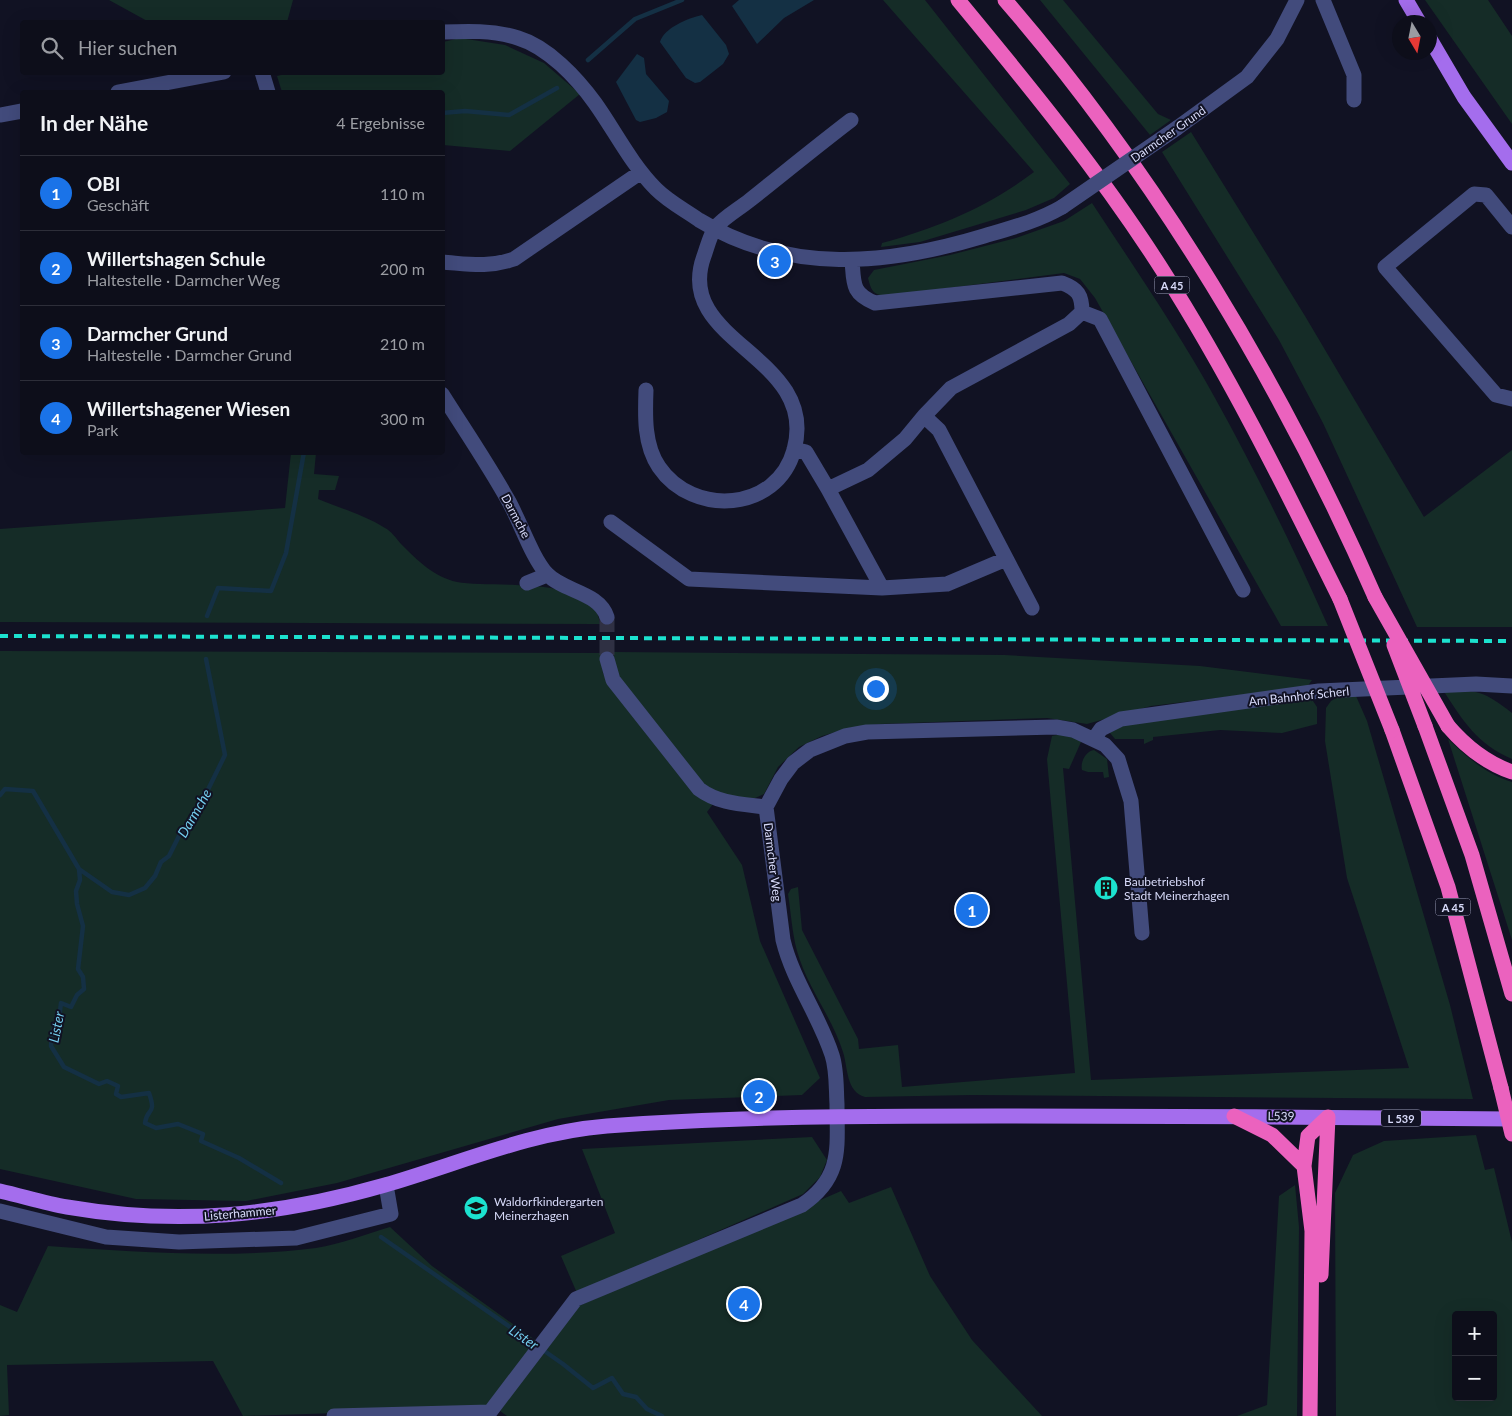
<!DOCTYPE html>
<html lang="de">
<head>
<meta charset="utf-8">
<style>
	body { margin:0; font-family:Lato,sans-serif; background:#1b1c27; color:#f1f3f6 }
	.controls { position:absolute; right:15px; bottom:15px; display:grid; overflow:hidden; border-radius:5px; box-shadow:0 5px 20px #0002 }
	.controls button { width:45px; height:45px; display:grid; place-items:center; padding:0; border:0; border-bottom:1px solid #2d2e39; background:#0d0e1a; color:#f1f3f6; font:25px sans-serif }
	.compass { position:absolute; left:1392px; top:15px; width:45px; height:45px; border-radius:50%; background:#0d0e1a; box-shadow:0 5px 20px #0002; rotate:170deg }
	.you { position:absolute; left:875px; top:688px; width:18px; height:18px; margin:-12px; border:4px solid #fff; border-radius:50%; background:#1a73e8; box-shadow:0 0 0 8px #1a73e833 }
	.badge { display:grid; place-items:center; width:32px; height:32px; border-radius:50%; background:#1a73e8; color:#fff; font-size:16px; font-weight:700 }
	.pin { position:absolute; translate:-50% -50%; border:2px solid #fff; box-shadow:0 1px 5px #0006 }
	.list { margin:0; padding:0; list-style:none }
	h2 { display:flex; justify-content:space-between; align-items:center; height:65px; margin:0; padding:0 20px; font-size:21px }
	h2 small { font-size:16px; font-weight:400; color:#9a9ca2 }
	.list li { display:grid; grid-template-columns:32px 1fr auto; gap:15px; align-items:center; box-sizing:border-box; height:75px; padding:0 20px; border-top:1px solid #2d2e39 }
	.list b { display:block; font-size:19px; white-space:nowrap }
	.list p { margin:0; font-size:16px; white-space:nowrap; color:#9a9ca2 }
	.list em { font-size:16px; font-style:normal; color:#9a9ca2 }
	.icon { flex:none; width:28px; height:28px; fill:none; stroke:currentColor; stroke-width:2; stroke-linecap:round; stroke-linejoin:round }
	.map { position:relative; flex:none; width:1512px; height:1416px; overflow:hidden }
	.search { position:absolute; background:#0d0e1a; box-shadow:0 5px 20px #0002; left:20px; top:20px; width:425px; height:55px; display:flex; align-items:center; gap:12px; box-sizing:border-box; padding:0 18px; border-radius:5px; color:#9a9ca2; font-size:19px }
	.panel { position:absolute; background:#0d0e1a; box-shadow:0 5px 20px #0002; left:20px; top:90px; width:425px; height:365px; border-radius:5px }
	.map>svg:first-child { display:block }
</style>
</head>
<body>
<div class="map">
<svg width="1512" height="1416" viewBox="0 0 1512 1416">
	<rect width="100%" height="100%" fill="#111223"/>
	<!-- green -->
	<path fill="#152c27" fill-rule="evenodd" d="M109,0h184l-6,22h-138z
		M883,0h42l145,184 -16,14 -28,12 -106,32 -39,5 1,-4c57,-16 104,-35 152,-71z
		M1040,0h23l95,114 13,6 -21,15z
		M1425,0h63l24,36v88z
		M460,38l45,7 39,18 36,31 -70,57 -67,-6 -1,-53h-160l-5,-16 17,-4h148l1,-30z
		M1191,132l114,184 119,201 88,-67v177h-95l-94,-204 -44,-83 -117,-188z
		M1092,203c42,64 86,128 123,195 41,74 79,151 113,228h-47l-186,-328 -15,-19 -16,-6 -178,23c-13,-1 -15,-6 -18,-18l6,-8 76,-15 66,-17 48,-17z
		M291,453h25l-2,21 25,2 -4,14h-16l-1,9c21,9 47,16 67,29 6,3 11,10 16,16 16,16 33,33 56,38 34,7 139,-9 143,42l-600,-2v-93l285,-21z
		M0,651l601,2 2,20 7,14 103,117 -6,8 35,53 18,76 60,137 -18,17 -133,5 -111,19 -221,64 -91,18 -110,-2 -136,-30z
		M613,652l391,3 196,11 112,14 -5,7 -156,19 -64,18 -40,-6 -167,6 -31,4 -27,8 -23,11 -21,20 -14,27 -11,5 -25,-2 -27,-13 -83,-106z
		M1443,690c35,0 41,1 69,23v46c-35,-15 -49,-38 -69,-69z
		M1340,696h16l11,25 83,284 23,94 -502,-4 -106,2c-19,-5 -17,-29 -22,-45 -11,-35 -36,-65 -46,-101 -5,-19 -6,-38 -9,-57l3,-5 7,-2 4,43 56,109 1,10 39,-4 4,42 173,-14 -28,-314 5,-23 10,-2 17,5 2,3 -12,27 -6,-1 28,312 318,-12 -62,-190 -22,-137 1,-33 5,-7z
		M1311,698l6,9v17l-35,9 -62,-3 -67,7v3l-9,4v-5h-29l-5,-6 2,-7z
		M1448,739c20,19 38,35 64,43v158z
		M1094,750l13,9 2,18 -5,1 -1,-6h-15l-6,-2c-2,-8 4,-19 12,-20z
		M1476,1135l9,35 9,-2 18,74v174h-176l-1,-223 18,-38 31,-14zM1456,1315h37v82h-37z
		M812,1137l15,23 -7,17 -17,17 -226,99 -16,-37 54,-23 -33,-84z
		M1295,1185l4,42 -2,189h-60l30,-11 12,-209z
		M891,1187l39,89 42,64 70,76h-535l-7,-5 67,-100 274,-120 8,12z
		M390,1227l42,39 106,76 -50,66 -245,8 -30,-55 -206,4 2,50 -9,1v-111l17,7 31,-66c89,6 180,13 268,2 25,-4 50,-14 74,-21z"/>
	<!-- water -->
	<path fill="#143044" d="M739,0h75l-30,18 -27,26 -25,-38z
		M702,15l24,30 3,9 -6,10 -23,18 -5,1 -9,-5 -26,-36c4,-14 28,-24 42,-27z
		M637,54l7,4 2,16 23,27 -2,11 -11,6 -16,4 -4,-2 -20,-38z"/>
	<g fill="none" stroke-linecap="round" stroke-linejoin="round">
		<!-- stream -->
		<path stroke="#143044" stroke-width="4.5" d="M588,60l47,-41 47,-19
			M442,113l23,-2 44,4 48,-27
			M207,616l11,-28 53,3 15,-38 18,-101
			M0,795l5,-6 28,2 46,78 1,11 -4,11 1,13 6,22 -5,43 5,8 1,12 -7,6 -6,12 -10,-4 -2,16 -7,13 -1,14 13,21 35,17 8,-3 11,5 -2,8 5,3 28,-4c8,23 -2,14 -4,30l11,5 22,-4 25,10 -2,7 38,17 42,25
			M79,869l33,23 17,3 16,-7 10,-12 6,-14 8,-6 11,-22 14,-16 31,-63 -19,-96
			M381,1237l182,127 30,24 19,-10 11,16 13,3 11,12 15,7"/>
		<!-- minor-tunnel -->
		<path stroke="#2f3043" stroke-width="15" stroke-dasharray="15 8" stroke-linecap="butt" d="M607,617v42"/>
		<!-- minor -->
		<path stroke="#424b7c" stroke-width="15" d="M1323,0l31,75v25
			M442,32c25,-1 51,-2 76,6 30,9 59,40 77,65 20,28 36,61 61,86 13,13 29,21 43,31 90,55 189,45 285,16 27,-8 54,-15 78,-29
			M262,72l6,20
			M118,92l106,-20
			M0,115l22,-4
			M1177,128l70,-51 30,-38 20,-39
			M1512,227l-26,-32 -12,-1 -89,73 111,128 16,4
			M852,260c2,23 -1,33 23,43l187,-20c16,6 20,12 20,29l18,7 143,271
			M442,262c27,2 46,6 72,-3l127,-87
			M646,390c-1,26 -2,55 13,77 34,50 118,45 135,-17 26,-95 -122,-107 -90,-194 3,-8 6,-21 11,-28 9,-11 24,-19 35,-28 34,-27 67,-54 101,-80
			M442,394c22,35 46,70 66,106 12,21 24,58 39,74 17,18 52,18 60,43
			M924,416l-19,23 -37,31 -40,19 54,99 65,-4 59,-25
			M794,449l12,3 22,37
			M611,522l78,57 193,9
			M527,583l20,-8
			M1032,608l-93,-178 -15,-14 27,-28 118,-64 13,-12
			M607,659l6,21 86,109c20,15 43,15 67,18
			M1094,739l7,-10 20,-10 198,-28 157,-7 36,2
			M0,1211l106,26 73,5 117,-4 95,-24 -5,-29
			M490,1412l86,-113 226,-94c41,-28 35,-57 35,-101 -1,-16 0,-34 -5,-49 -13,-40 -39,-74 -49,-115l-17,-133 15,-28 12,-16 17,-13 35,-14 22,-4 189,-5 17,3 32,15 13,14 13,42 11,132
			M334,1416l156,-4"/>
		<!-- major -->
		<path stroke="#a46ded" stroke-width="15" d="M1406,0l13,22
			M1430,39l34,58 48,66
			M0,1191c22,5 45,12 67,16 111,19 210,9 318,-22 73,-21 145,-53 222,-59 130,-10 261,-10 391,-10 171,0 343,1 514,3"/>
		<!-- highway -->
		<path stroke="#eb62be" stroke-width="15" d="M958,0c72,87 144,175 205,271 67,105 122,217 177,328
			M1005,0c152,176 277,384 370,597
			M1425,726l47,129 40,139
			M1448,726c18,21 38,37 64,46
			M1392,730l56,157 53,201
			M1234,1116l38,19 32,31
			M1321,1275l7,-158
			M1310,1416l2,-185 -8,-65 4,-30 20,-19"/>
		<!-- rail -->
		<path stroke="#1ce2cf" stroke-width="4" stroke-dasharray="8 6" stroke-linecap="butt" d="M0,636l1512,5"/>
		<!-- minor-bridge -->
		<path stroke="#424b7c" stroke-width="15" d="M1062,207l115,-79"/>
		<!-- highway-bridge -->
		<path stroke="#eb62be" stroke-width="15" d="M1375,597l73,129
			M1340,599l52,131
			M1394,645l31,81
			M1501,1088l11,46"/>
	</g>
	<!-- icons -->
	<defs>
		<symbol id="building-disc" viewBox="-11 -11 22 22"><circle r="9.5" fill="#1ce2cf" stroke="#111223"/><path d="M-4-6H4V6H1V3H-1V6H-4ZM-2.5-4.3h1.7v1.8h-1.7ZM.8-4.3h1.7v1.8H.8ZM-2.5-1h1.7V.8h-1.7ZM.8-1h1.7V.8H.8Z" fill="#111"/></symbol>
		<symbol id="school-disc" viewBox="-11 -11 22 22"><circle r="9.5" fill="#1ce2cf" stroke="#111223"/><path d="M0-5L7-2L0 1L-7-2ZM-4 1L0 2.5L4 1V4Q0 6-4 4Z" fill="#111"/></symbol>
	</defs>
	<g fill-rule="evenodd">
		<use href="#building-disc" x="1092" y="874" width="28" height="28"/>
		<use href="#school-disc" x="462" y="1194" width="28" height="28"/>
	</g>
	<g text-anchor="middle" dominant-baseline="central" stroke-width="4" stroke-linejoin="round" paint-order="stroke">
		<!-- shield labels -->
		<g fill="#111223" stroke="#9c9fba" stroke-width="1">
			<rect x="1154.5" y="276.5" width="35" height="17" rx="4"/>
			<rect x="1435.5" y="898.5" width="35" height="17" rx="4"/>
			<rect x="1381" y="1109.5" width="40" height="17" rx="4"/>
		</g>
		<g font-size="11" font-weight="bold" fill="#d8dbfa">
			<text x="1172" y="285">A 45</text>
			<text x="1453" y="907">A 45</text>
			<text x="1401" y="1118">L 539</text>
		</g>
		<!-- street labels -->
		<g font-size="12" fill="#d8dbfa" stroke="#111223">
			<text transform="translate(1168 134) rotate(-35)">Darmcher Grund</text>
			<text transform="translate(516 516) rotate(62)">Darmche</text>
			<text transform="translate(1299 696) rotate(-6)">Am Bahnhof Scherl</text>
			<text transform="translate(773 862) rotate(83)">Darmcher Weg</text>
			<text transform="translate(1281 1116) rotate(1)">L539</text>
			<text transform="translate(240 1213) rotate(-5)">Listerhammer</text>
		</g>
		<!-- poi labels -->
		<g font-size="12" fill="#d8dbfa" stroke="#111223" text-anchor="start">
			<text x="1124" y="881">Baubetriebshof<tspan x="1124" dy="14">Stadt Meinerzhagen</tspan></text>
			<text x="494" y="1201">Waldorfkindergarten<tspan x="494" dy="14">Meinerzhagen</tspan></text>
		</g>
		<!-- water labels -->
		<g font-size="14" font-style="italic" fill="#73cced" stroke="#111223">
			<text transform="translate(194 813) rotate(-60)">Darmche</text>
			<text transform="translate(56 1027) rotate(-79)">Lister</text>
			<text transform="translate(524 1337) rotate(35)">Lister</text>
		</g>
	</g>
</svg>
<div class="controls">
<button>+</button>
<button>−</button>
</div>
<svg class="compass" viewBox="-18 -18 36 36"><path d="M0-13l5 13h-10z" fill="#e53935"/><path d="M0 13l5-13h-10z" fill="#9a9ca2"/></svg>
<div class="you"></div>
<div class="pin badge" style="left:972px;top:910px">1</div>
<div class="pin badge" style="left:759px;top:1096px">2</div>
<div class="pin badge" style="left:775px;top:261px">3</div>
<div class="pin badge" style="left:744px;top:1304px">4</div>
<div class="search"><svg class="icon" aria-label="search" viewBox="0 0 24 24"><circle cx="10" cy="10" r="6"/><path d="M15 15l6 6"/></svg>Hier suchen</div>
<section class="panel">
<h2>In der Nähe<small>4 Ergebnisse</small></h2>
<ul class="list">
<li><span class="badge">1</span><div><b>OBI</b><p>Geschäft</p></div><em>110 m</em></li>
<li><span class="badge">2</span><div><b>Willertshagen Schule</b><p>Haltestelle · Darmcher Weg</p></div><em>200 m</em></li>
<li><span class="badge">3</span><div><b>Darmcher Grund</b><p>Haltestelle · Darmcher Grund</p></div><em>210 m</em></li>
<li><span class="badge">4</span><div><b>Willertshagener Wiesen</b><p>Park</p></div><em>300 m</em></li>
</ul>
</section>
</div>
</body>
</html>
